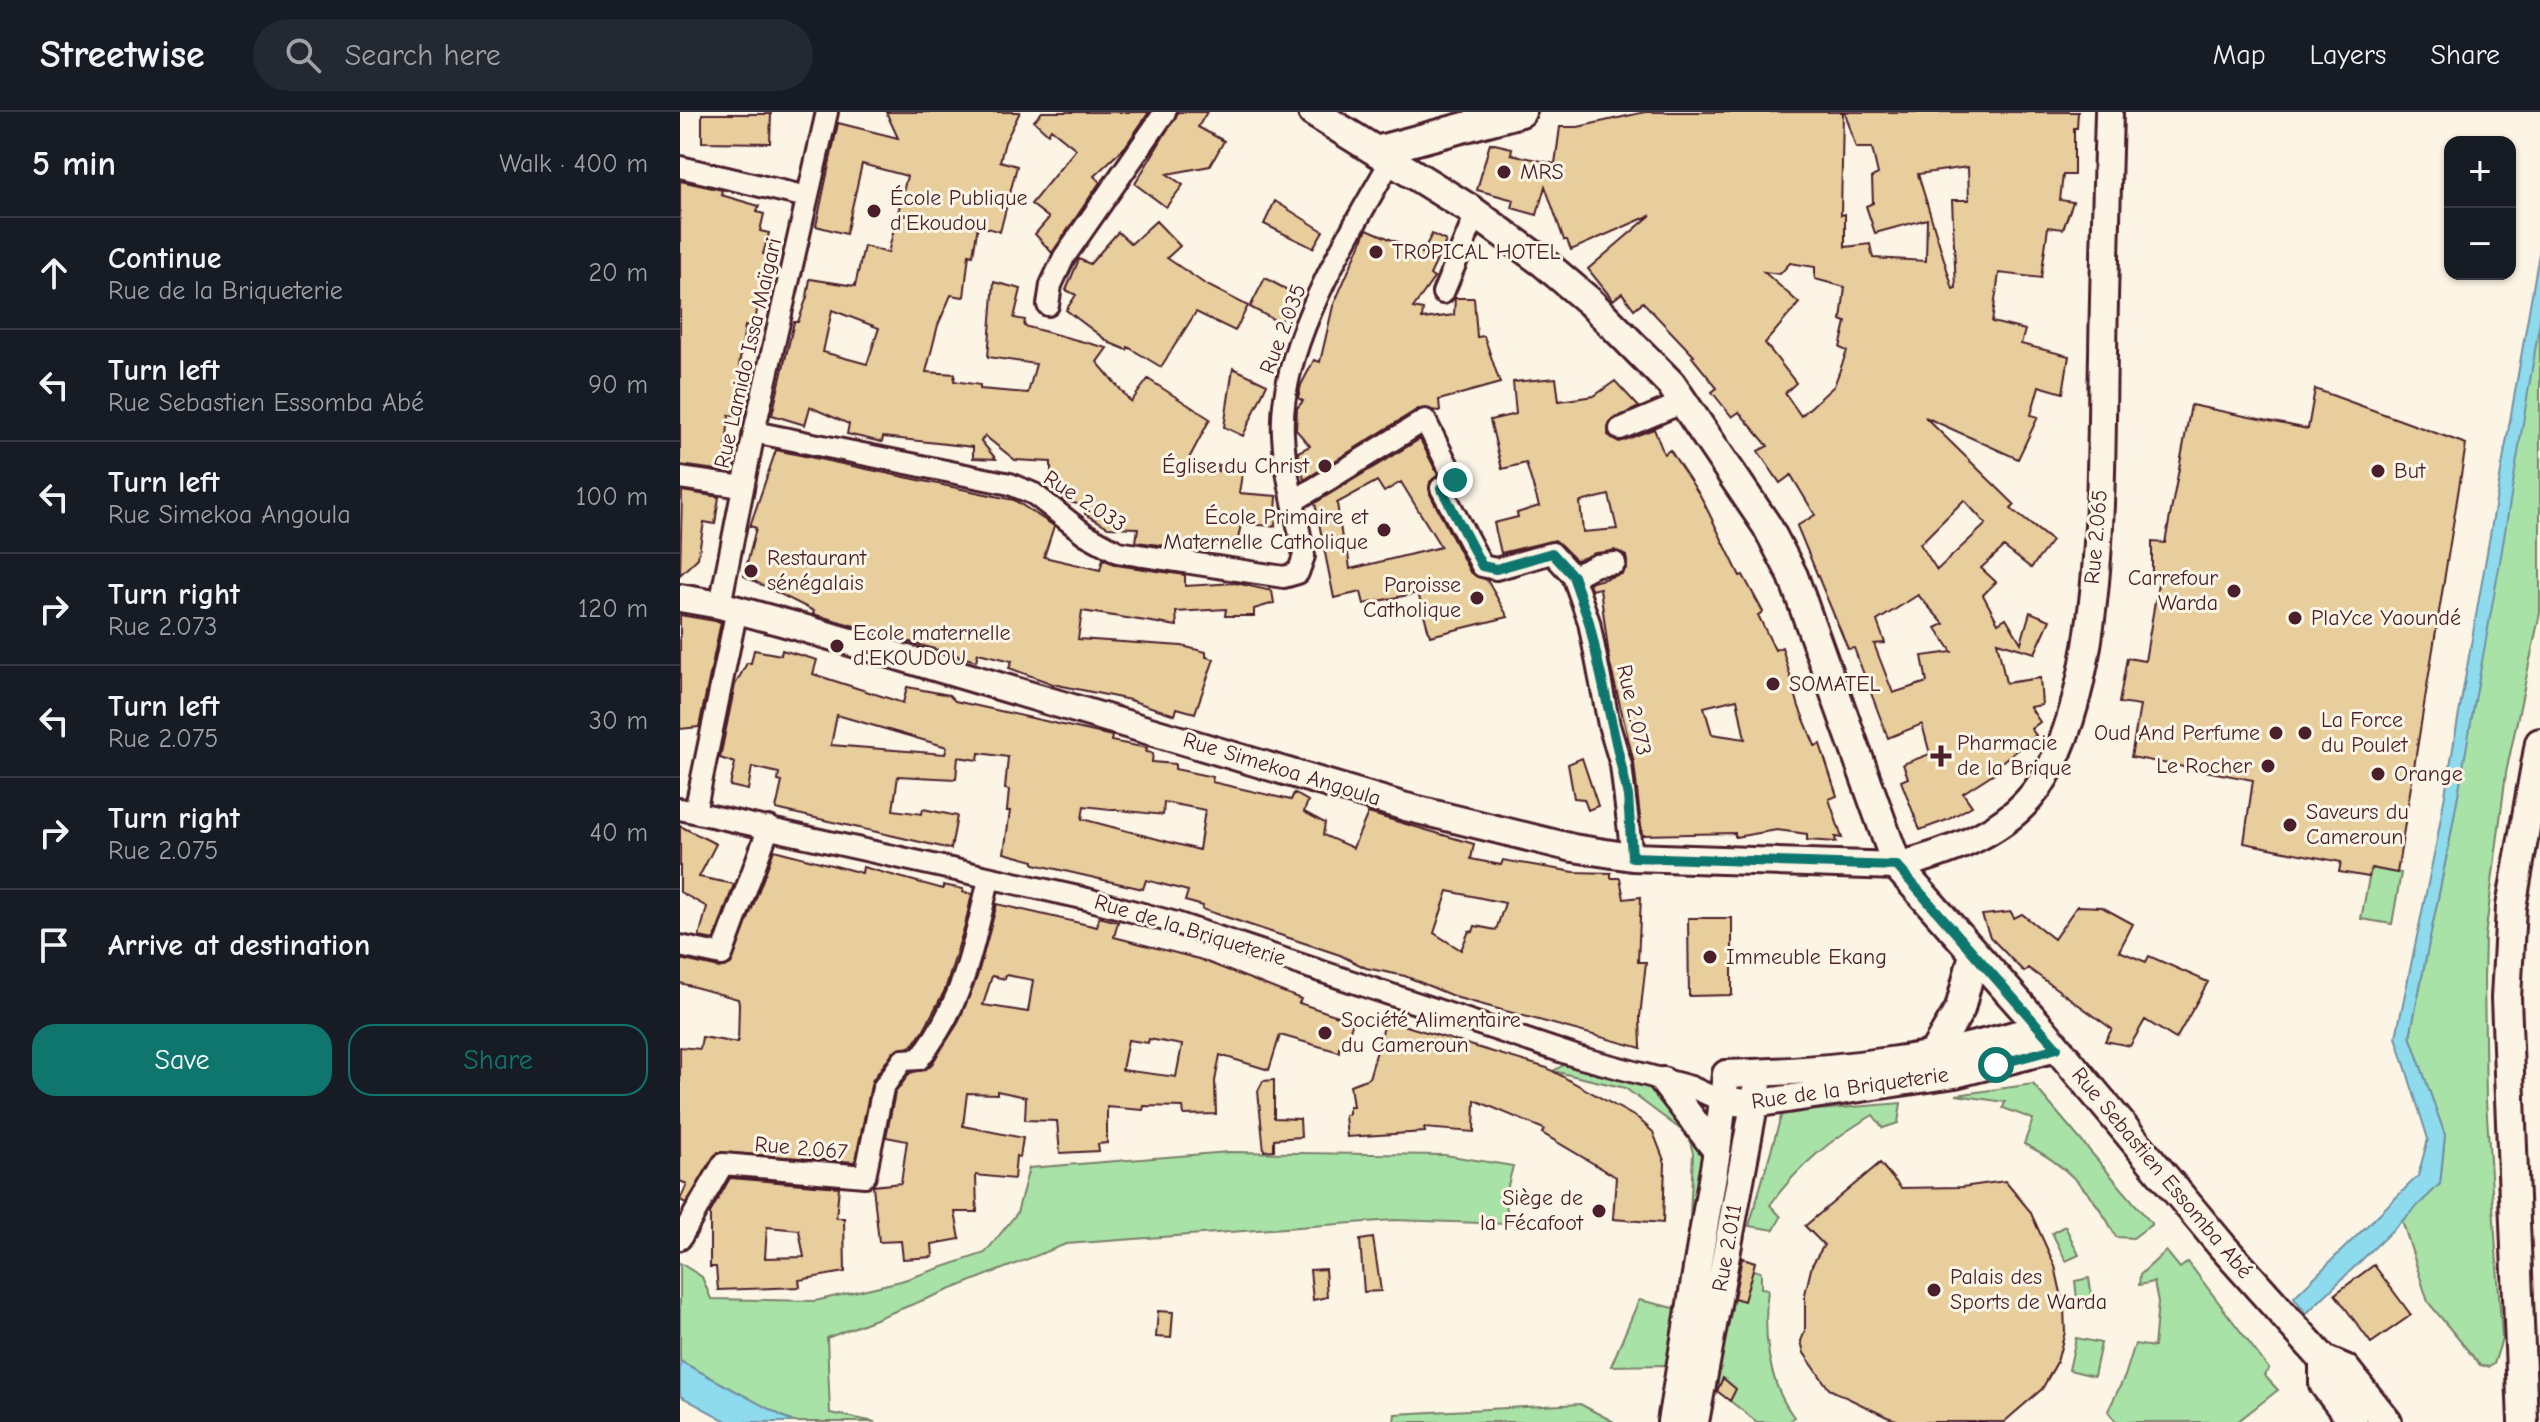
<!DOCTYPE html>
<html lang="en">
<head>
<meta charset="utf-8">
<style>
	body { margin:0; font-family:"Comic Neue",sans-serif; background:#242831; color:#f1f3f6 }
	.controls { position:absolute; right:24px; top:24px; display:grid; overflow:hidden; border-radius:16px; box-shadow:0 2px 6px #0004 }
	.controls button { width:72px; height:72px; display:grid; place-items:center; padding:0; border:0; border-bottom:2px solid #363941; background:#171b24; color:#f1f3f6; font:40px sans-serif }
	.stop { position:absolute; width:24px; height:24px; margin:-18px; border:6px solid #0f766e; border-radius:50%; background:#fff }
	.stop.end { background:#0f766e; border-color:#fff; box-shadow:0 2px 8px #0008 }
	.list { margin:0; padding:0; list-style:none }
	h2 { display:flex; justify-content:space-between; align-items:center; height:104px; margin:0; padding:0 32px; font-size:34px }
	h2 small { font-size:26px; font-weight:400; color:#9ea1a6 }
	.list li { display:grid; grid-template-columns:52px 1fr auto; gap:24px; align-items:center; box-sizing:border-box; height:112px; padding:0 32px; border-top:2px solid #363941 }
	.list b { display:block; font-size:30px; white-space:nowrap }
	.list p { margin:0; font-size:26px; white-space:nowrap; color:#9ea1a6 }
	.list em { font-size:26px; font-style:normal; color:#9ea1a6 }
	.actions { display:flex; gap:16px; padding:24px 32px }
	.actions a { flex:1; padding:18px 0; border:2px solid #0f766e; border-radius:24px; text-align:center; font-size:28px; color:#0f766e }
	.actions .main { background:#0f766e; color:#fff }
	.icon { flex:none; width:44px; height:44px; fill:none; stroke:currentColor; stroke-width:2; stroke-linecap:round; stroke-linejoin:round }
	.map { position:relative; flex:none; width:1860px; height:1310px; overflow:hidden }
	header { display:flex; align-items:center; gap:48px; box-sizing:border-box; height:112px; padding:0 40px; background:#171b24; border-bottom:2px solid #363941 }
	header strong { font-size:38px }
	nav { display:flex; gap:44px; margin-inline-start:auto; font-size:28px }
	.search { width:560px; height:72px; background:#242831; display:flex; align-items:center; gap:20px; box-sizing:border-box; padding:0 28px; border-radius:44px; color:#9ea1a6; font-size:30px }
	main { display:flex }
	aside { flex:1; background:#171b24 }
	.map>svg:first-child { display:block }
</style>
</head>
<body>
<header>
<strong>Streetwise</strong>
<div class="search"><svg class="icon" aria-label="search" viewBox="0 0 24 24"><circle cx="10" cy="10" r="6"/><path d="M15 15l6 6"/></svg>Search here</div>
<nav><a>Map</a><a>Layers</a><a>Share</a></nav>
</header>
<main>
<aside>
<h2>5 min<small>Walk · 400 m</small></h2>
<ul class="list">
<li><svg class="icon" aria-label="ahead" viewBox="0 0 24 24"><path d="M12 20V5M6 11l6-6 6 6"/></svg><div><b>Continue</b><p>Rue de la Briqueterie</p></div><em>20 m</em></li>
<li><svg class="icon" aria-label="left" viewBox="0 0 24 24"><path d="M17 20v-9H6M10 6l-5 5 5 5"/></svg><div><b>Turn left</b><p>Rue Sebastien Essomba Abé</p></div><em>90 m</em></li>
<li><svg class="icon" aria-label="left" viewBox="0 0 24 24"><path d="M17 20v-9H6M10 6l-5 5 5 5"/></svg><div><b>Turn left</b><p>Rue Simekoa Angoula</p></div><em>100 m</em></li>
<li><svg class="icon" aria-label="right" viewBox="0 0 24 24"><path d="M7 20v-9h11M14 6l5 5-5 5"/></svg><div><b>Turn right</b><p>Rue 2.073</p></div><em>120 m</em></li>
<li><svg class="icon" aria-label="left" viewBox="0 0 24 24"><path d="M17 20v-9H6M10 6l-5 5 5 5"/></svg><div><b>Turn left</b><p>Rue 2.075</p></div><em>30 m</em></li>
<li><svg class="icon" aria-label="right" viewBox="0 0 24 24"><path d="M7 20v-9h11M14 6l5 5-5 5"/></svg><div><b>Turn right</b><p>Rue 2.075</p></div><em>40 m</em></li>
<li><svg class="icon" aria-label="arrive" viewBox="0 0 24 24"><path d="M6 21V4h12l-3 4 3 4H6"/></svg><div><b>Arrive at destination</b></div></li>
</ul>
<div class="actions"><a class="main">Save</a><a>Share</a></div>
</aside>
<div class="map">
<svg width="1860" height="1310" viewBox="0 0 1860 1310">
	<rect width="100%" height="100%" fill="#fcf5e5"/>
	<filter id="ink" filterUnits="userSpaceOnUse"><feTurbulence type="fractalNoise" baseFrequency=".0125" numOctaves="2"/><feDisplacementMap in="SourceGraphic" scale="16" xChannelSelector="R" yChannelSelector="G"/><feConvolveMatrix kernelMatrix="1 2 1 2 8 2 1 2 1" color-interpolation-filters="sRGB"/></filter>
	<g filter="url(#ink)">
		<!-- green -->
		<path fill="#a8e2a7" stroke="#798069" stroke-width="2" d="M1860,208v293l-34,160 -21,164 -1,42 2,122 16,238 -8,25 -5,3 -9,-2 -52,-63 -26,-82 38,-36 5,-49 -35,-99 40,-197z
			M1691,756l30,5 -9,51 -31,-5z
			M898,945l144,44 -51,274 -4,-10 -56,1 28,-66 40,9 9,-47 5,-109 -5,-18 -63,-47 -72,-17z
			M1353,972l119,140 -19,14 -17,-1c-20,-41 -51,-74 -92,-93l9,-25 -30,-11 2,-6 -49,-7z
			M1221,991l-3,20 -15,5 -10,-13c-42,24 -74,50 -103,90l11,12 -7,13 -25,-4 33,-113z
			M549,1040l216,3 68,11 -8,31 4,27 -115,-4 -328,24 -239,94 3,75 45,9h-82l-113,-61v-98l22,14 9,22 104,2 86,-20 84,-28 32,-40 12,-45z
			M1385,1114l14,29 -13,6 -14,-28z
			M1486,1139l14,17 8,-6 81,107 -5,6 14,15 -41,32h-121l-8,-11 17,-35 10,-32 19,3 4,-45 -4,-20 -15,3 1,-10z
			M1062,1146l13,4 -2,8 8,2v16l7,1c-5,43 -1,93 26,128l-6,5h-31l-42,-33z
			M1409,1166l4,28 -15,2 -3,-27z
			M1396,1226l25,5 -7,33 -25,-6z
			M900,1292l34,18h-220l1,-8z"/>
		<!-- water -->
		<path fill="#8edbee" stroke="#7390a0" stroke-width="2" d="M1860,136v72l-40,242 -50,277 -40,197 35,99 -5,49 -134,130 -12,-17 124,-121 10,-37 -32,-102 41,-197z
			M0,1249l113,61h-65l-48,-26z"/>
		<!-- building -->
		<path fill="#e8ce9d" stroke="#4a1f2b" stroke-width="2" fill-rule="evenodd" d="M206,0h134l-15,30 -5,19 17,5 -17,66 -22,-7 -5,30 -4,-1 -5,43 -13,-2 -13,30 -12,47 29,2 -1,7 26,4v4l48,4 8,-29 -48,-7 6,-75 27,7 -7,29 11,2 -1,6 83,22 -10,14 34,40 17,-23 62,40 -24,45 32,7v-6l25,3 -4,25 38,3 -2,30 -34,-2 -5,25 -37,-7 -1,8 -62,-8 2,-14 -30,-1 -23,-13v-8l-19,-5 -15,-12 4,-15h-4v-12l-36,-2 -30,-24 -4,5 15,18 -23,-1v-11l-90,-10 -1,5 -35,-8 2,-10 -39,-17 -5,18 -33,-10 22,-93h4l9,-25 3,-18 45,7 9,-40 24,7 19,-77 -45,-12 -16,70 -30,-8 22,-103 60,15zM152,198l47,18 -12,36 -44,-12z
			M362,0h107l-24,35 -31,29 6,6 -48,71 -17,-19 14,-16 -18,-14 45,-55 -25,-20 -3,5 -14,-13z
			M498,0h29l-9,15 26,14 -14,25 -43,8 16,11 -17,22 -31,-23z
			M965,0h198l-2,103 4,-1v33l25,-3 3,14 53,3 1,-42 -52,14 -9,-27 7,-3 -1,-26 6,-3 -6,-26h-16l-11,-36h233l-1,16h-3v47h-11l-3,25 13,2 -10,27 -15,-2 -7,51 -42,-5 -7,49 33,8 -4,14 48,12 -6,37 -24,-7 -8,29 7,2 -20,42 -93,-42 90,88 -4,4 41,32 -21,27 -27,-21 -23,21 15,14 -13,13 15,28 8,-5 15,25 9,-31 20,8 -15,33 -38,-11 9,41 34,-5 2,27 -12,2 10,15 -9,7 5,6 -37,29 3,4 -39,25 9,13 -25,14 -27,10 -19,-49 7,-3 -5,-14 27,-10 -8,-30 -34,14 -34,-90 -6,1 -51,-123 18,-11 -24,-40 -11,8 -22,-32 10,-5 -29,-34 -7,5 -20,-25 5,-4 -25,-31 2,-1 -51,-54 -9,7 -12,-16 -9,7 -25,-31 63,-54 -80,35 -4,-10h-3l-19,-54 -8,29 -25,-7 2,-8 -37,-10 13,-47 22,5 -1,6 44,10 5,-37h18zM1288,55l1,33h-17l4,88 -3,1 -35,-115zM1110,151l25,4v12l30,8 -4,33 5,2 -6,26 7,3 -13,35 -33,30 -16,-23 11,-10 -31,-40 34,-40 -35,-31 16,2zM1284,388l22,24 -49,46 -17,-26zM1238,483l26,29 -8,4 16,24 -30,4 5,26 -34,11 -19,-49 11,-1 -8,-22z
			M22,2h69l-1,29 -68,-1z
			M0,69l42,9 -1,5 38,11 -2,6 7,2 -4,17 9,2 -6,21 4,1 -3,33 -3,-1 -7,41 -9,-2 -6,40 12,1 -2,16 -7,34 -13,-2 -5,56 -44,-6z
			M595,89l48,30 -10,17 -49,-24z
			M476,109l24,25 -13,12 38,26 43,22 -13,25 -39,-19 -35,55 -33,-20 -1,3 -17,-7 -44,-33 10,-15 -10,-5 13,-31 11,5 28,-32 13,12z
			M687,117l55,24 10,-19 14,7 -16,34 4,3 -21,30 10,2 -1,9 32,-4 1,-17h19l3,39 7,-1 16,47 -61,17 1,11 -22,-2 -114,71 -6,-28 12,-6 -14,-16 1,-22 6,-7 -5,-3 3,-13 13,-25 6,2 13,-56z
			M585,166l30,16 -15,29 -30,-16z
			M553,256l34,16 -24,52 -19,-9z
			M876,266l3,23 35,-5 21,-15 24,26 -29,14 -2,14 11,7 35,-13 10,25 6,-4 31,47 39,79 3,-1 20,37 -5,3 17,35 7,-3 17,60 16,39 5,-2 17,52 -8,3 13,39 -7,-1 1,5 -29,-2v-6l-30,-4 -42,7v-4l-93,2 -8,-72 -24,-99 -10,-76 -9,2 -2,-7 33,-9 5,-7 -1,-11 -12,-6 -38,10 -21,-20 -54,13 -7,-30 24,-6 -1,-4 22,-7 -13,-43 -24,6 -12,-49 26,-6 -3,-32zM929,383l8,34 -34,3 -3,-30zM1057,587l8,40 -33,-5 -8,-27z
			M1635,277l151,55 -69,429 -26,-5 -2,9 -30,-5 2,-10 -97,-19 9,-63 -122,-23 9,-51 -21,-3 8,-45 18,3 14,-83 -7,-2v-34l13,1 26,-138 117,24z
			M740,327l18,36 -8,7v12l40,78 17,8 21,37 -78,19 -12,-43 -54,11 -3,-12 -27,6 -19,-95zM697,369l7,11 17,-10 40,65 -91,22 -2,-16h-4l-7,-50z
			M96,338l238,50 40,26 -10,31 56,13 3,-11 13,6 69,10v11l51,-3 36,8 2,12 -20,6v7h-29l1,-7 -50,3 1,14 -95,-15 -4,28 104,7 24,6v5l8,2 -19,54 -18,-5 -2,7 -45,-15 -77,-16 -44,-16 3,-7 -34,-8 -2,8 -163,-47 1,-3 -70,-35 12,-48 -6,-2z
			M2,379l37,6 -4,27 -11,-2 -6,36 -18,17z
			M0,503l41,7 -22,105 -19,2z
			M74,538l27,5 1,-5 35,10 -4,14 90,29 4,-16 42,8 6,6 157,35 -1,5 36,7 -1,4 7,1 -1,9 23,2v5l38,8 -1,5 79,18 3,-7 14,8 -4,11 21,11 -2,12 30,13 15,-35 106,31 -3,15 30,6 2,-5 71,12 37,1v5h9l4,21 17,-2 -3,65h8l-6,55 1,31 -183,-50 -53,-22 -39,-8 -26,-13 -138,-46 1,-3 -18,-5 3,-10 -42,-11 -3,9 -109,-25v-3l-30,-8 6,-42h-3l2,-21 -4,-1 3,-32 -29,-4 -1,7 -20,-3 -2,22 -58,-3 -5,34 29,4 1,-5 34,7 -6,33 -175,-40 6,-27 -4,-1 1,-8 -27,-6 -4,23 -18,-4 5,-23 -15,-5 15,-73 12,-22h4zM157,603l110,32 -2,7 -114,-9zM484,690l41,8 -6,40 -117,-31 2,-13 79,9zM768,779l57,12 -9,27 -21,-4 -2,6 -4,-1 -8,19 -27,-17z
			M902,646l16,48 -10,4 -4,-11 -10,-1 -6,-34z
			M0,714l36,18 -17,33 35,7 -20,56 -15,-3 8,-30 -27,-15z
			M94,738l88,23 1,-6 80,22v-4l20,4v3l9,2 -7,31 -20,65 -22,41 -11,15 -19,6 -21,29 -17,81 -137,-10 -32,51 -6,-3 7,-16 -7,-3v-134l20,2 2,-12 36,6 1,-39 -1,-5 -58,-16v-24l39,9 12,-4z
			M317,792l100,23 2,-10 19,5 -4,15 85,22 102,40 -2,4 54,18 -9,28 -5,-2v5l-59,-17 -11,35 -49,-15 -5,26 1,33 -32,1 -1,-8 -39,-1 -1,4 -36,-3v36l-9,1 1,7 -39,2 -3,-32 -32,-1 1,-23 -29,-6v3l-30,-1 -4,33 60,12 -3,19 -4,-1 -2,23 -38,-4 1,37h-22l5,27 -28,5 1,13 -30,2 -2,-18 -22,1 -6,-56 28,-3 6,-42 -21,-4 9,-44 15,-20 20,-6 28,-44 19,-46zM326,863l27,5 -5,32 -45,-7 9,-29 13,3zM469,927l33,6 -6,32 -54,-7 6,-30 20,3z
			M1397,794l25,1 31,17 -14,27 27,11 3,-6 59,26 -32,57 -31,-19 -15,26 -25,-5 7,-12 -84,-61 -4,4 -34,-35 -8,-22 29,-3 3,6 8,-4 32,25z
			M1008,806h44v77l-43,1z
			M706,908l161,48 92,51 14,13 12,31 -2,60 -50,-4 3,-42 -74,-44 2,-4 -69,-29 -1,32 -50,-4 1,4 -78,5 -2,-22 4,-1v-7h4l-3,-22 19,-7z
			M594,968v38l26,1 1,18 -27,2v11l-10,1 -6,-60 5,-10z
			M1200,1051l21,25 61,-1 43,-6 25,30 25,55 9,41 1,25 -8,30 -15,27 -38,33h-102l-15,-5 -58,-28 -25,-36 -3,-12 4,-10v-37l7,-29 12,-20 -19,-19z
			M50,1066l109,9 -3,31h8l1,54 -46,8 1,7 -82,3 -2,-23h-6v-54zM87,1115l32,3 5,27 -39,1z
			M693,1126l8,53 -17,1 -4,-52z
			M1062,1146l13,4 -11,39 -10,-3z
			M1694,1153l37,50 -40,28 -36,-49z
			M645,1157l2,28 -14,3 -3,-30z
			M478,1199l15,1 -2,26 -15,-1z
			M1043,1266l13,11 -6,12 -13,-10z"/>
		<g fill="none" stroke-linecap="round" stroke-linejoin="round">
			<defs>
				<path id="minor" d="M0,55l127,30
					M763,181l33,-79
					M368,193l3,-20 13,-28 101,-145
					M940,317l64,-27
					M74,320l256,52 24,10 51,40 33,18 166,25 14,-4 6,-17c-7,-40 -19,-81 -21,-122 -5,-87 65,-197 107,-272
					M0,366l63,9
					M614,389l131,-81 30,60 -14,8 41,78 14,3 56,-16 21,23 24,-11 18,-2
					M893,464l16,46 20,103 12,40 11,92
					M40,493l34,-173 73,-320
					M0,697l407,90 89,24 402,134 113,30 31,14
					M15,700l42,-203
					M0,834l42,9 47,-128
					M0,1127l43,-75 142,12 18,-88 20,-28 16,-1c45,-56 54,-112 70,-180"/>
				<path id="tertiary" d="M0,486l40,7 76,21 610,181 167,41 59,9 265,9c47,-12 100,-30 133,-68 78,-91 70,-326 73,-443 1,-81 4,-162 6,-243
					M983,969l54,70
					M1057,990l16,2 202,-30 102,-26
					M991,1310l46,-271 9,-77c105,-3 213,-14 314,-47
					M1015,1310l65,-349"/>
				<path id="secondary" d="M633,0l158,98 73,53 46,39 81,82 96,142 26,50 104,290 143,161 182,219 102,114 21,9 42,53
					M696,39l145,-39
					M1253,942l27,-45 14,-55
					M1644,1248v24l29,38
					M1843,1310l-17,-424 5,-91 29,-164"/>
			</defs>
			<!-- minor casing -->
			<use href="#minor" stroke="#4a1f2b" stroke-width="26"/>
			<!-- tertiary casing -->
			<use href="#tertiary" stroke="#4a1f2b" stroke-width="32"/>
			<!-- secondary casing -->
			<use href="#secondary" stroke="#4a1f2b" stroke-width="34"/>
			<!-- minor -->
			<use href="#minor" stroke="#fcf5e5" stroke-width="20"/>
			<!-- tertiary -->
			<use href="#tertiary" stroke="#fcf5e5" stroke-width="26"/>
			<!-- secondary -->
			<use href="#secondary" stroke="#fcf5e5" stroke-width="28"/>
		</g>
	</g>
	<g fill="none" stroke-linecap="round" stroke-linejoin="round" filter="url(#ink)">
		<!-- route -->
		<path stroke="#0f766e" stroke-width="10" d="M775,368l-14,8 41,78 14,3 56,-16 21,23 16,46 39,174 4,61 265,9 160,182 -61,17"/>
	</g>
	<!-- markers -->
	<g fill="#4a1f2b" stroke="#fcf5e5" stroke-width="3">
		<circle cx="824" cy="60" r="8"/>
		<circle cx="194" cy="99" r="8"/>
		<circle cx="696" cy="140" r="8"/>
		<circle cx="645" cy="354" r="8"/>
		<circle cx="1698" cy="359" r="8"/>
		<circle cx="704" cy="418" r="8"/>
		<circle cx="71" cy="459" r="8"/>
		<circle cx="1554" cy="479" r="8"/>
		<circle cx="797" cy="486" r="8"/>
		<circle cx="1615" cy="506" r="8"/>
		<circle cx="157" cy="534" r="8"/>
		<circle cx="1093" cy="572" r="8"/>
		<circle cx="1596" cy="621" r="8"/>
		<circle cx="1625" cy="621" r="8"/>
		<path d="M1257 632h8v8h8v8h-8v8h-8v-8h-8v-8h8z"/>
		<circle cx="1588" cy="654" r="8"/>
		<circle cx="1698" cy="662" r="8"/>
		<circle cx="1610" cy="713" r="8"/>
		<circle cx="1030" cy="845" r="8"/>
		<circle cx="645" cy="921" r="8"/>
		<circle cx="919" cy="1099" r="8"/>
		<circle cx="1254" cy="1178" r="8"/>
	</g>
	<g text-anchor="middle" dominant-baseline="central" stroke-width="6" stroke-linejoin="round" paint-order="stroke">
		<!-- poi labels -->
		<g font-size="22" fill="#4a1f2b" stroke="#fcf5e5" text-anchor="start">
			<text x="840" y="60">MRS</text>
			<text x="210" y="86">École Publique<tspan x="210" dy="25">d'Ekoudou</tspan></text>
			<text x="712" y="140">TROPICAL HOTEL</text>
			<text x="629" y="354" text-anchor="end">Église du Christ</text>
			<text x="1714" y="359">But</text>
			<text x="688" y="405" text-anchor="end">École Primaire et<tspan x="688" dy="25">Maternelle Catholique</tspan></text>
			<text x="87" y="446">Restaurant<tspan x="87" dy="25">sénégalais</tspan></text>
			<text x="1538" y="466" text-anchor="end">Carrefour<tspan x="1538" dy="25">Warda</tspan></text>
			<text x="781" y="473" text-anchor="end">Paroisse<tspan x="781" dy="25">Catholique</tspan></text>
			<text x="1631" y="506">PlaYce Yaoundé</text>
			<text x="173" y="521">Ecole maternelle<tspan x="173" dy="25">d'EKOUDOU</tspan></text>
			<text x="1109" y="572">SOMATEL</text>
			<text x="1641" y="608">La Force<tspan x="1641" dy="25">du Poulet</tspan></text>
			<text x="1580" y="621" text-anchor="end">Oud And Perfume</text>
			<text x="1277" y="631">Pharmacie<tspan x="1277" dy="25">de la Brique</tspan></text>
			<text x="1572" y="654" text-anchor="end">Le Rocher</text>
			<text x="1714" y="662">Orange</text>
			<text x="1626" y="700">Saveurs du<tspan x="1626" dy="25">Cameroun</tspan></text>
			<text x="1046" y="845">Immeuble Ekang</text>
			<text x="661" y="908">Société Alimentaire<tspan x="661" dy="25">du Cameroun</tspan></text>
			<text x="903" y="1086" text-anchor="end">Siège de<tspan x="903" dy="25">la Fécafoot</tspan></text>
			<text x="1270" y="1165">Palais des<tspan x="1270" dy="25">Sports de Warda</tspan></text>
		</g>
		<!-- street labels -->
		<g font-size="22" fill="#4a1f2b" stroke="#fcf5e5">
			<text transform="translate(603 217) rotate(-69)">Rue 2.035</text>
			<text transform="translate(68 241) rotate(-77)">Rue Lamido Issa Maïgari</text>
			<text transform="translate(405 389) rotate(33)">Rue 2.033</text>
			<text transform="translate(1416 425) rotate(-85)">Rue 2.065</text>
			<text transform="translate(954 598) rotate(77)">Rue 2.073</text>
			<text transform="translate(602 657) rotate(17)">Rue Simekoa Angoula</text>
			<text transform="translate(510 818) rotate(17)">Rue de la Briqueterie</text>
			<text transform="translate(1170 976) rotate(-8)">Rue de la Briqueterie</text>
			<text transform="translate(121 1036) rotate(5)">Rue 2.067</text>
			<text transform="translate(1482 1061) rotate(50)">Rue Sebastien Essomba Abé</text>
			<text transform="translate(1047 1136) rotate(-80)">Rue 2.011</text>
		</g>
	</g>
</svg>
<div class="controls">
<button>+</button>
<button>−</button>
</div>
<div class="stop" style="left:1316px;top:953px"></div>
<div class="stop end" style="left:775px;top:368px"></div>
</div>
</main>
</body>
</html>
